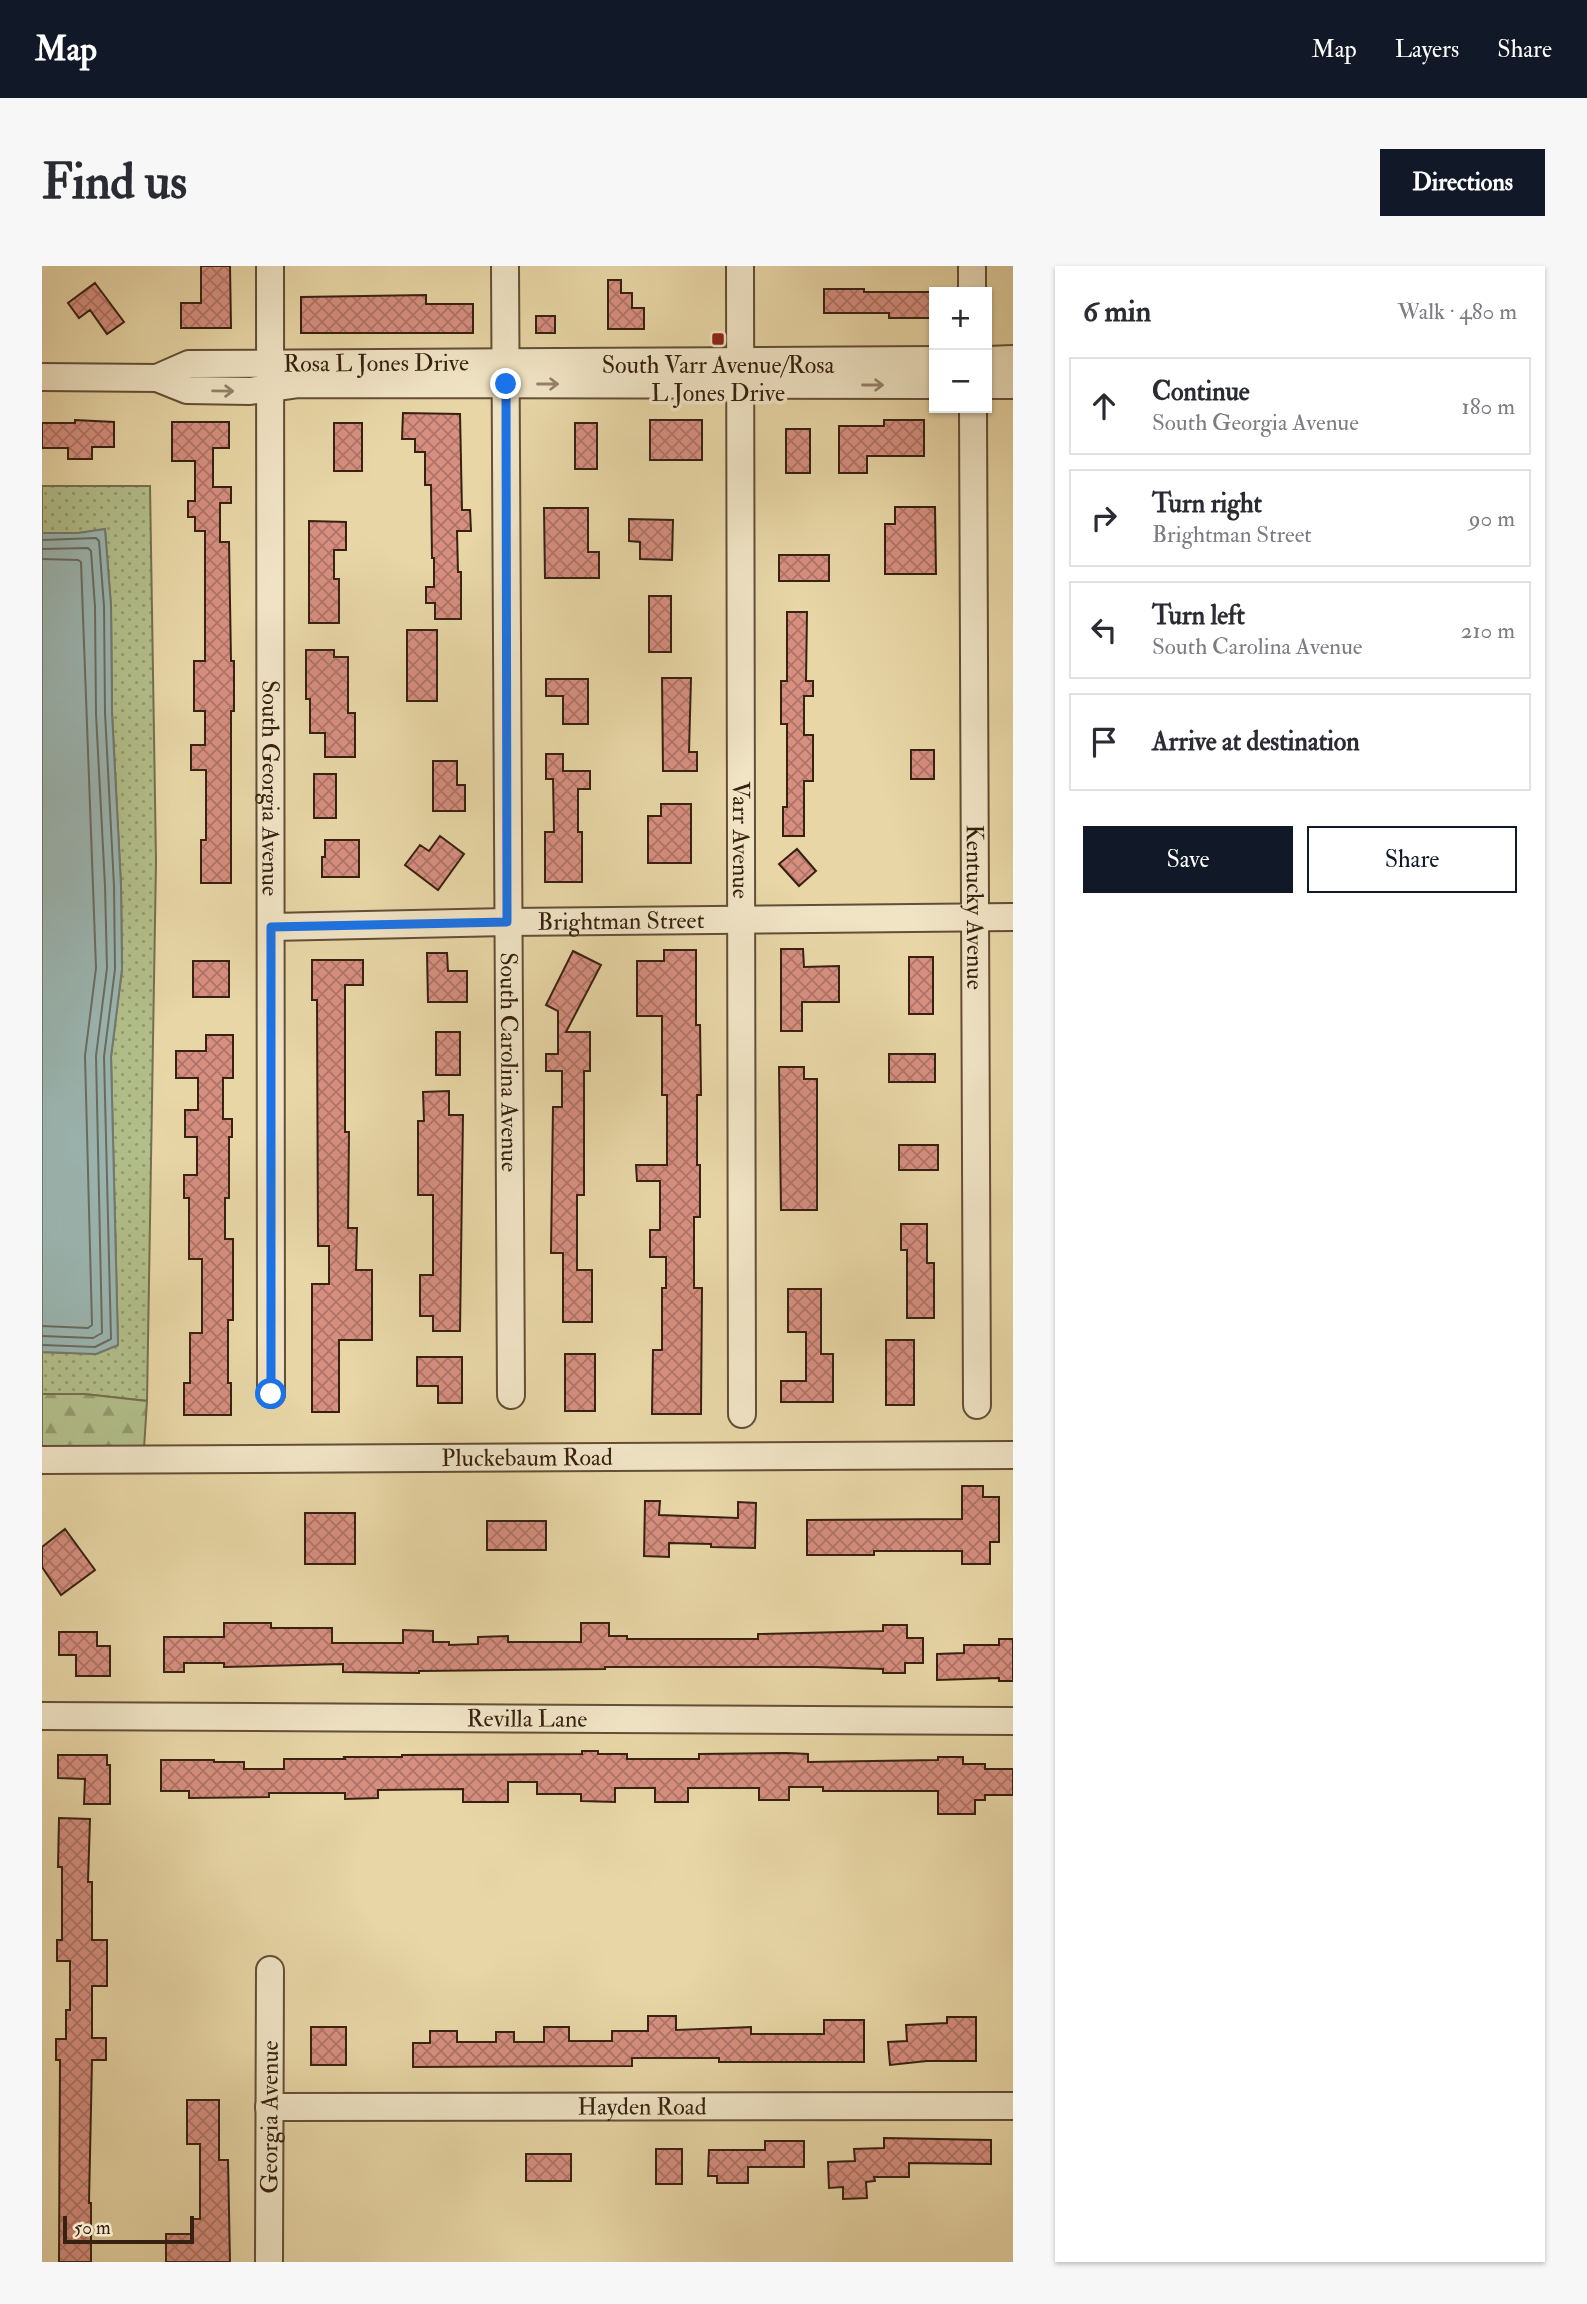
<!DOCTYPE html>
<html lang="en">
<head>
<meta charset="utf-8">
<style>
	body { margin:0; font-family:"IM FELL Double Pica",serif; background:#f7f7f7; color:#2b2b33 }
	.controls { position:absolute; right:21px; top:21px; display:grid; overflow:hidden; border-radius:0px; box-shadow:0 2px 5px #0004 }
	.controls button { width:63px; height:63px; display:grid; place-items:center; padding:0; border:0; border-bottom:2px solid #e1e1e2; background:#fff; color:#2b2b33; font:35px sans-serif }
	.scale { position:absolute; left:21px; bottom:18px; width:131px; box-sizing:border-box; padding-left:7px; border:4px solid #372111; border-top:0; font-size:19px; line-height:24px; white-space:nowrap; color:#372111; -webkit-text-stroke:5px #f0e4c5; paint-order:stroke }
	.stop { position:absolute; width:21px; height:21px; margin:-16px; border:5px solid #1a73e8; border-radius:50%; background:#fff }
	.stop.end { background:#1a73e8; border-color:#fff; box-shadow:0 2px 7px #0008 }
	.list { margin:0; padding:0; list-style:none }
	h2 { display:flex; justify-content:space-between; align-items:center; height:91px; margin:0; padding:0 28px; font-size:30px }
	h2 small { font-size:23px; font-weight:400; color:#7c7c81 }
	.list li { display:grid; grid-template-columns:46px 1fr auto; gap:21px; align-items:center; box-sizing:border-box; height:98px; margin:0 14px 14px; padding:0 14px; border:2px solid #e1e1e2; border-radius:0px }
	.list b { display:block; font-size:26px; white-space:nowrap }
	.list p { margin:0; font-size:23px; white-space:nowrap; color:#7c7c81 }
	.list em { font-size:23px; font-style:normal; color:#7c7c81 }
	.actions { display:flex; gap:14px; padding:21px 28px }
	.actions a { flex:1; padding:16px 0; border:2px solid #111827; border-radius:0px; text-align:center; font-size:24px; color:#111827 }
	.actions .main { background:#111827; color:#fff }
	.icon { flex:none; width:38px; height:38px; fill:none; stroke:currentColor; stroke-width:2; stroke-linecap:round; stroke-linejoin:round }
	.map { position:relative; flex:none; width:971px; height:1996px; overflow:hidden; border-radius:0px }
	header { display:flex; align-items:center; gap:42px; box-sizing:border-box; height:98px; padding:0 35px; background:#111827; color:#fff }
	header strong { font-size:33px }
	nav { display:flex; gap:38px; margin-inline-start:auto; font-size:24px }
	.intro { display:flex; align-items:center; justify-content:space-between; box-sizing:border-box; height:168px; padding:0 42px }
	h1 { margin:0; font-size:49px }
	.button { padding:18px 32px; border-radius:0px; background:#111827; color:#fff; font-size:24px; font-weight:700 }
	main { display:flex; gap:42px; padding:0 42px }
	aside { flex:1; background:#fff; border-radius:0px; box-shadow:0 2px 5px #0004 }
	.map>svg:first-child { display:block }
</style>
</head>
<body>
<header>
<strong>Map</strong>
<nav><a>Map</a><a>Layers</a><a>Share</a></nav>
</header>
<div class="intro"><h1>Find us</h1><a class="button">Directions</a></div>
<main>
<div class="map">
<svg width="971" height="1996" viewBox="0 0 971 1996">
	<defs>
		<pattern id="green-dots" width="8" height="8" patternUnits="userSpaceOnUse" patternTransform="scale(1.75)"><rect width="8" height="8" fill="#b2bf8a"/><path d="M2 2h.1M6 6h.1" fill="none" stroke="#929b6f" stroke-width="1.8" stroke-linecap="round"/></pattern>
		<pattern id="forest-firs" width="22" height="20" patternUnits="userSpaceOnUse" patternTransform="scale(1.75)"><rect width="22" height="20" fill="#b2bf8a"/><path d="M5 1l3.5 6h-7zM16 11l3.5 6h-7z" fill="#929b6f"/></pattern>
		<pattern id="building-cross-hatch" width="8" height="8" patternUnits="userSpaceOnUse" patternTransform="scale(1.75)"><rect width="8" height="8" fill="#d78f80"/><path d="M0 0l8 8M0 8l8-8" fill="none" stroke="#af7467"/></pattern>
	</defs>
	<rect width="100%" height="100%" fill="#e8d6a6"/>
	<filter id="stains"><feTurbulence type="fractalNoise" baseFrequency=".00286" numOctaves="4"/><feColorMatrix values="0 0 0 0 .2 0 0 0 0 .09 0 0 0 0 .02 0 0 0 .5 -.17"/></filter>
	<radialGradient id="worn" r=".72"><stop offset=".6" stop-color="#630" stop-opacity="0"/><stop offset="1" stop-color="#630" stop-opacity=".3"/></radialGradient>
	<!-- green -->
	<path fill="url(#green-dots)" stroke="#74704e" stroke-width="2" d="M0,220h108l6,375 -9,540 -63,-7h-42v-42l54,2 22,-9 -7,-288 11,-88 -1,-83 -9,-173 -1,-107 -6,-76 -27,3h-36z"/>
	<!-- forest -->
	<path fill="url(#forest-firs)" stroke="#74704e" stroke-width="2" d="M0,1128h42l63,7 -3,48 -102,1z"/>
	<!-- water -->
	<path fill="#9bb6b2" stroke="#737a72" stroke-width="2" d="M63,263l6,77 1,107 9,173 1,83 -11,88 7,288 -22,9 -54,-2v-819h36z"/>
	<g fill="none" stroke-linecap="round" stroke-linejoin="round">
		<!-- shore -->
		<path stroke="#696c62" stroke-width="2" d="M0,274l54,-2 3,3 5,65 1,107 9,173 1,83 -11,88 7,282 -16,8 -53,-2
			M0,283l46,-1 3,3 4,56 1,107 9,172 2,82 -11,88 6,277 -9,5 -51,-2
			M0,293l36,1 3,2 15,406 -11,88 7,269 -4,3 -46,-2"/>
	</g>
	<!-- building -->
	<path fill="url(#building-cross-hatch)" stroke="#372111" stroke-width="2" d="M159,0h29l1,62h-50v-25h20z
		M566,14h13v13h11v15h12v21h-36z
		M53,17l29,39 -17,12 -17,-24 -11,8 -11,-15z
		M782,23h40v3h70v26h-45v-5h-65z
		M384,29v9h47v29h-172v-36z
		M494,50h19v17h-19z
		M361,147l57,1 2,96h8l1,21h-14l1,41h3v47h-26v-16h-9v-16h8v-29h-2l-1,-73h-6v-33h-10v-13h-13z
		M33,154l39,2v25h-22v12h-24v-11h-26v-25h33z
		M608,154h52v40h-52z
		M842,154h40v36h-57v17h-28v-47h45z
		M130,156h57v26h-16v39h18v16h-11v39h9l2,119h3v50h-3v172h-30v-43h5v-70h-15v-25h14v-34h-11v-50h11v-130h-10v-14h-7v-16h7v-40h-23z
		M292,157h28v48h-28z
		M533,157h22v46h-22z
		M744,163h24v44h-24z
		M853,241h40l1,67h-51v-50h10z
		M502,242h44v44h11v26h-54z
		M587,253l44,1 -1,40 -32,-1v-17l-11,-1z
		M267,255l37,1v28h-12v29h5v44h-30z
		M737,289h50v26h-50z
		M607,330h22v56h-22z
		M745,346h20l-1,69h7v15h-9v39h9v46h-9v55h-21v-29h4v-83h-6v-43h6z
		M365,364h30v71h-30z
		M264,384h28v7h14v56h7v44h-30v-24h-15v-34h-4z
		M620,412h29l-2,74h8v19h-34z
		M504,413h42v45h-25v-28h-17z
		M869,484h23v29h-23z
		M504,488h17v17h27v18h-12v43h4v50h-37v-50h9l-1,-53h-7z
		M391,495h24v24h8v26h-32z
		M272,508h22v44h-22z
		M619,538h30v59h-43v-47h13z
		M398,570l24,18 -26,36 -33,-25 15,-20 9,6z
		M283,574h34v37h-37v-20h3z
		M755,583l19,22 -17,15 -20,-22z
		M739,683h22l1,18 35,-1v36h-37v29h-21z
		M622,684h32v75h4l1,70h-4v70h3v52h-6v71h8l-1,126h-49l1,-64h9v-62h4v-31h-16v-27h10v-49h-23l-1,-16h31v-70h-5v-79h-25v-55h27z
		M531,685l28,14 -35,67h24v39h-6v124h-7v75h15v52h-29v-69h-12l2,-146h9v-36h-16v-17h12v-43l-12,-6z
		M385,687h20l1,18h19v31h-39z
		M867,691h24v57h-24z
		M270,694h51v25h-18v147h4l-1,96h9l-1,42h16v70h-33v72h-27v-128h17v-38h-11l-1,-246h-5z
		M151,695h36v36h-36z
		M394,766h24v43h-24z
		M164,769h27v43h-10v41h9v18h-3v61h-4v41h8v81h-5v63h3v32h-47v-32h6v-50h12v-74h-13v-61h-5v-23h13v-38h-12v-27h13v-32h-22v-27h30z
		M847,788h46v28h-46z
		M737,801h25v12h13v131h-36z
		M407,825v24h14l-3,216h-27v-15h-13v-41h13v-80h-15v-74h6l-1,-29z
		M857,879h39v25h-39z
		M859,958h26v39h7v55h-27v-68h-6z
		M746,1023h33v65h12v48h-52v-21h25v-49h-18z
		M844,1074h28v65h-28z
		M523,1088h30v57h-30z
		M375,1091h45v46h-24v-17h-21z
		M920,1220h21v11h16v45h-9v22h-28v-13h-88v4h-67v-35l155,-1z
		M603,1235h15l-1,14 79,3v-16l18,1 -1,45 -44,-1v-3l-42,-1v14l-25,-1z
		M263,1247h50v51h-50z
		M445,1255h59v29h-59z
		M23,1263l30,41 -34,25 -19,-28v-20z
		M182,1357h47v5h61v15h71v-13l30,1v11h16v3l29,-1v-7l30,-1v6h73v-19h28v13h18v3h131v-5l125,-3v-6h24v13h16v25h-18v10h-22v-4l-66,-2h-212v2l-186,2v2l-76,-1v-8l-119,3v-4h-40v9h-20v-35h60z
		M17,1366h38v14h13v30h-34v-21h-17z
		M957,1373h14v42h-14v-3l-62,2v-26l27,-1v-8h35z
		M540,1485h16v3h29v5h72v-5l87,-1 22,1v8l130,-2v-3h25v7h22v5h28v26h-28v5h-10v14h-37v-23h-115v-4h-34v13h-30v-12h-71v14h-33v-14h-40v14l-34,-1v-7h-44v-12h-29v20h-45v-13l-85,1v8l-33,1v-6h-76v4l-80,1v-7h-28v-31h53v2h30v7h40v-10h61l-1,-2h58v-2l180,-1z
		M16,1489h49v10h3v39h-26l1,-25 -27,-1z
		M17,1552l31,1 -2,63h4v58h15v46h-15v52h14v22h-14l-3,143h2v59h-32l1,-202h-4v-21h10v-29h4v-49h-13v-21h5v-73h-4z
		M606,1750h28v14l75,-3v7h73v-14h40v42h-145v-4h-87v8l-219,1v-24h17v-12h27v11h39v-10h18v10h30v-15h25v14h43v-10h36z
		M905,1751h29v44h-49l-37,4 -2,-23 19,-1 -1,-16 41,-2z
		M269,1761h35v38h-35z
		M145,1834h32v60h9l2,102h-64v-28h25v-15h9v-75h-13z
		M842,1872l107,2v24l-82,-1v14h-35l1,4 -9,1 1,16 -24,1v-12l-14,1 -1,-26 27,-1 -1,-12 30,-1z
		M723,1875h39v26h-56v16h-31v-7h-9l1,-26h56z
		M614,1883h26v35h-26z
		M484,1888h45v27h-45z"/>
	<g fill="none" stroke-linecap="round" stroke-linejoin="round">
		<defs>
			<g id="minor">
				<path id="s1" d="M228,0l1,1128"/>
				<path id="s2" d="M463,0l6,1129"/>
				<path id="s3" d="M698,0l2,1148"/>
				<path d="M930,0v26"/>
				<path d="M945,94l26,-1"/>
				<path d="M0,111l115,1 30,12 63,1 49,-7 635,1"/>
				<path id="s4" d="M115,112l32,-14 745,-4"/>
				<path d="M945,119h26"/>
				<path id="s5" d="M931,142l4,997"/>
				<path id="s6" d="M229,661l236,-5 506,-5"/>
				<path id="s7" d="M0,1194l971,-5"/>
				<path id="s8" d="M0,1450l971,5"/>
				<path id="s9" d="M227,1841l744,-1"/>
				<path id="s10" d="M227,1996l1,-292"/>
			</g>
		</defs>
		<!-- minor casing -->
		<use href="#minor" stroke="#634e36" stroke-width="30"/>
		<!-- minor -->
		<use href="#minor" stroke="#f0e4c5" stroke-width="26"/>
	</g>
	<!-- one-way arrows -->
	<defs><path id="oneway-shaft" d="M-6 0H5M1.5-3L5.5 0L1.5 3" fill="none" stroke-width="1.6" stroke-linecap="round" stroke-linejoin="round" transform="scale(1.75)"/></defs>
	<g stroke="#94826b">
		<use href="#oneway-shaft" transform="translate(506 118)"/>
		<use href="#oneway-shaft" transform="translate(831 119)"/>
		<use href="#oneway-shaft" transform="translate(181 125) rotate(1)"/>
	</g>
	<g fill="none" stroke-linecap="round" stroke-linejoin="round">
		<!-- route -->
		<path stroke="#1a73e8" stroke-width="9" d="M229,1128v-467l236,-5 -1,-538"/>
	</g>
	<!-- markers -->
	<rect fill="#8f2418" stroke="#f0e4c5" stroke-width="2.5" x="669" y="66" width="14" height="14" rx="3.5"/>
	<g text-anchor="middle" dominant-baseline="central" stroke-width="7" stroke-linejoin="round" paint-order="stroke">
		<!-- street labels -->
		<g font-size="24" fill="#372111" stroke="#f0e4c5">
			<text stroke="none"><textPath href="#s4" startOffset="222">Rosa L Jones Drive</textPath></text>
			<text stroke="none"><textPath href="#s1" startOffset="522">South Georgia Avenue</textPath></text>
			<text stroke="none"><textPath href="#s3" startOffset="574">Varr Avenue</textPath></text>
			<text stroke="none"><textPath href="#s5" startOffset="499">Kentucky Avenue</textPath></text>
			<text stroke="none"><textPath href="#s6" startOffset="350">Brightman Street</textPath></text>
			<text stroke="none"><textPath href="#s2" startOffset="796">South Carolina Avenue</textPath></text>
			<text stroke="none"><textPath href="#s7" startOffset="485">Pluckebaum Road</textPath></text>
			<text stroke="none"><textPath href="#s8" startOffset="485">Revilla Lane</textPath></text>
			<text stroke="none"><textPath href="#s9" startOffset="373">Hayden Road</textPath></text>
			<text stroke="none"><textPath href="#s10" startOffset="145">Georgia Avenue</textPath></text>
		</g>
		<!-- poi labels -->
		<g font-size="24" fill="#372111" stroke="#f0e4c5">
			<text x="676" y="99">South Varr Avenue/Rosa<tspan x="676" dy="28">L Jones Drive</tspan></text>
		</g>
	</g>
	<rect width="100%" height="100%" filter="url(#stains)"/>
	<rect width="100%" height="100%" fill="url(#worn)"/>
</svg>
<div class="controls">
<button>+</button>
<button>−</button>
</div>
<div class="scale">50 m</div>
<div class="stop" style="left:229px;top:1128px"></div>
<div class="stop end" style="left:464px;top:118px"></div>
</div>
<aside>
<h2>6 min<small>Walk · 480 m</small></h2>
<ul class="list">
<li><svg class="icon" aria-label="ahead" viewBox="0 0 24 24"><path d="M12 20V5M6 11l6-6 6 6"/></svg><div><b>Continue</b><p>South Georgia Avenue</p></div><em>180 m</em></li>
<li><svg class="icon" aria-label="right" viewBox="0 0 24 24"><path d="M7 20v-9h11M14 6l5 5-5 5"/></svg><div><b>Turn right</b><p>Brightman Street</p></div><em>90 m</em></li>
<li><svg class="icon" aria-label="left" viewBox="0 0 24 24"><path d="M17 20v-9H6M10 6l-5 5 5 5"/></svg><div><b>Turn left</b><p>South Carolina Avenue</p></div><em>210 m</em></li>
<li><svg class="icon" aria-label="arrive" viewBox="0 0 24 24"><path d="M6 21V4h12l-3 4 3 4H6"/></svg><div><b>Arrive at destination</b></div></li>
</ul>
<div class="actions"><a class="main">Save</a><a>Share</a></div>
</aside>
</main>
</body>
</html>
